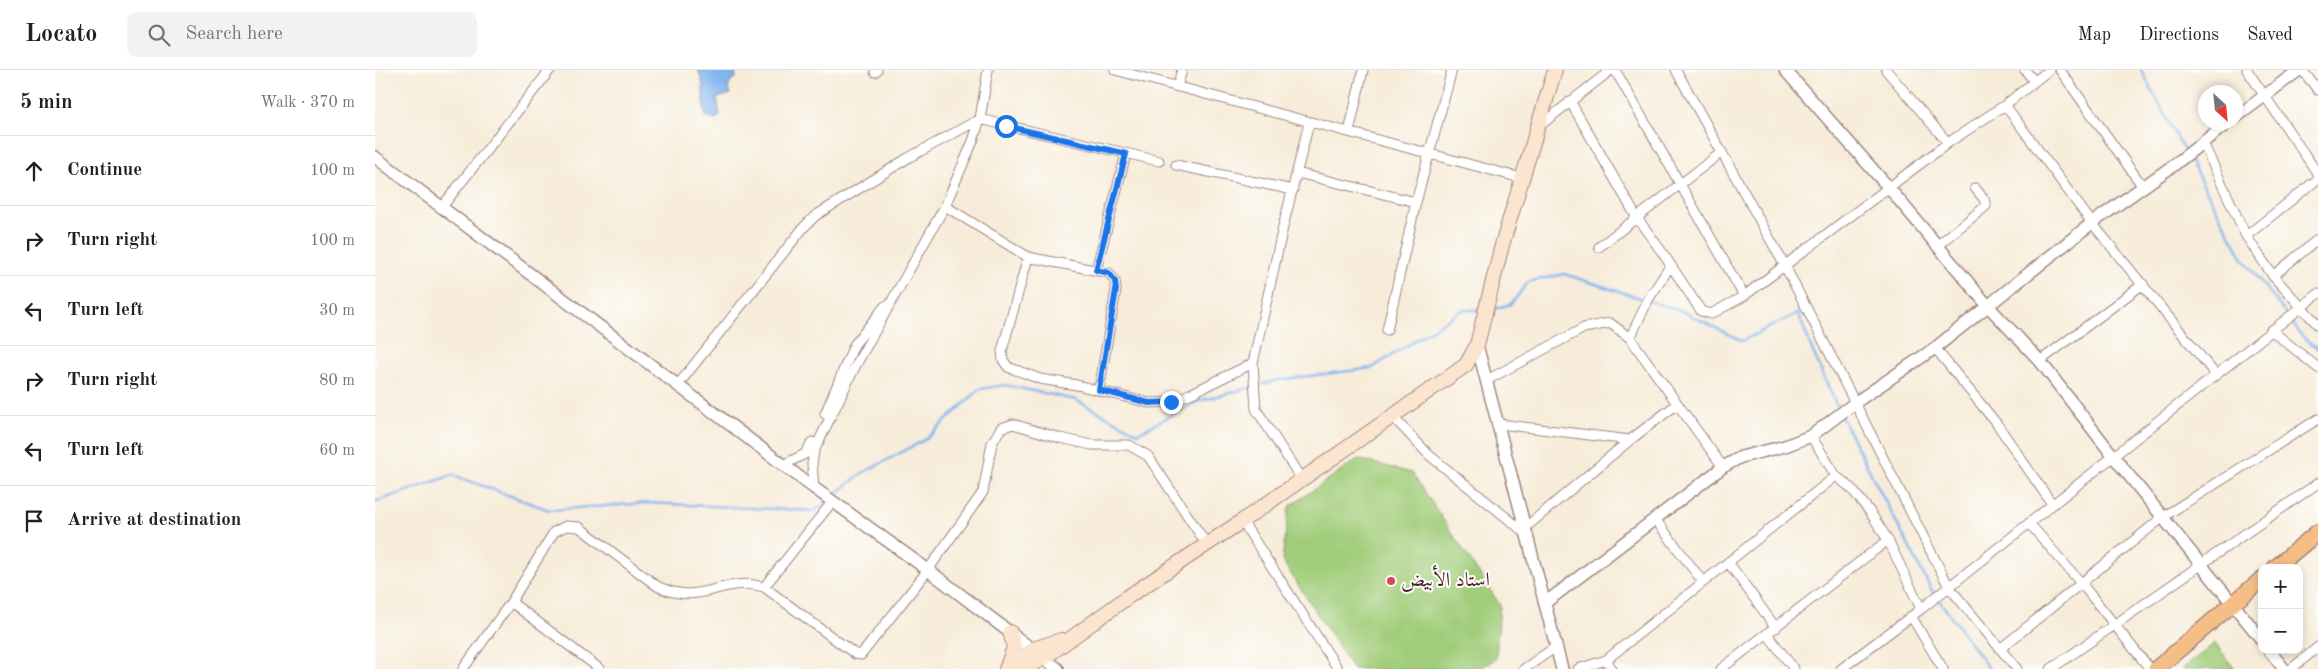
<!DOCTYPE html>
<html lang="en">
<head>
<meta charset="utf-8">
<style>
	body { margin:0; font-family:"Old Standard TT",Amiri,serif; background:#f2f2f2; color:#202124 }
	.controls { position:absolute; right:15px; bottom:15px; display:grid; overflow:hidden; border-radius:10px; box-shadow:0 2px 8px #0003 }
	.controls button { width:45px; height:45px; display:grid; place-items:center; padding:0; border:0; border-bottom:1px solid #e0e0e0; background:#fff; color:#202124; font:25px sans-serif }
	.compass { position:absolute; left:1823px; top:15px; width:45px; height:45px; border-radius:50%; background:#fff; box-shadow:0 2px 8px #0003; rotate:153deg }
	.stop { position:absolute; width:15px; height:15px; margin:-11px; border:4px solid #1a73e8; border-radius:50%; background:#fff }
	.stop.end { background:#1a73e8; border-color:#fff; box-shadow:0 1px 5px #0008 }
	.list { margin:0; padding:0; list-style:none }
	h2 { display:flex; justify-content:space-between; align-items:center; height:65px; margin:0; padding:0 20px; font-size:21px }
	h2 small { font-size:16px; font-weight:400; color:#757577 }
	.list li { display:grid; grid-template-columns:32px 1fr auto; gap:15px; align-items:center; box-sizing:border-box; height:70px; padding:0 20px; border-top:1px solid #e0e0e0 }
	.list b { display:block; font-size:19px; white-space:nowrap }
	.list em { font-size:16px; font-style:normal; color:#757577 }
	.icon { flex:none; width:28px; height:28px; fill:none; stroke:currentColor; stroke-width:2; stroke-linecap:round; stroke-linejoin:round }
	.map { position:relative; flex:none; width:1943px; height:599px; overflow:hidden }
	header { display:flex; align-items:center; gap:30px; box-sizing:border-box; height:70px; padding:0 25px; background:#fff; border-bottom:1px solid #e0e0e0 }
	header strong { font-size:24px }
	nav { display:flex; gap:28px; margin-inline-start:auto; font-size:18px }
	.search { width:350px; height:45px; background:#f2f2f2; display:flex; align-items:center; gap:12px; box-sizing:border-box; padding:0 18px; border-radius:10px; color:#757577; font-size:19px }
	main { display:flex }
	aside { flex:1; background:#fff }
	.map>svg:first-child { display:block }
</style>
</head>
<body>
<header>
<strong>Locato</strong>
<div class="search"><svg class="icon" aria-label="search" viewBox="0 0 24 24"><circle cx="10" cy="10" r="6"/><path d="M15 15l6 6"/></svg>Search here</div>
<nav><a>Map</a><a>Directions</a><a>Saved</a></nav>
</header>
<main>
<aside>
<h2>5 min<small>Walk · 370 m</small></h2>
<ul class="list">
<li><svg class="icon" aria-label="ahead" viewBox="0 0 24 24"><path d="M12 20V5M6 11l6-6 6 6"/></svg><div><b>Continue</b></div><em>100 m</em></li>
<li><svg class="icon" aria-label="right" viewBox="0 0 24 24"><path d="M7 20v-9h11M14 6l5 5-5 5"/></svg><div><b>Turn right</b></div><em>100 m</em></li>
<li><svg class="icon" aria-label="left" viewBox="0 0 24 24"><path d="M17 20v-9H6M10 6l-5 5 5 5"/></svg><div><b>Turn left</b></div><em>30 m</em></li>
<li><svg class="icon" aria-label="right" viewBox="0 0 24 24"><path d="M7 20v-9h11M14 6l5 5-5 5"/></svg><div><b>Turn right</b></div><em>80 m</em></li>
<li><svg class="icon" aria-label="left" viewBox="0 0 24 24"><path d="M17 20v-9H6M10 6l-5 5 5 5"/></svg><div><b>Turn left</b></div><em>60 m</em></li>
<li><svg class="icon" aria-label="arrive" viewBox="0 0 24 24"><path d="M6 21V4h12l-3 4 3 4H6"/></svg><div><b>Arrive at destination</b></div></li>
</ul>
</aside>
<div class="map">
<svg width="1943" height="599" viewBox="0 0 1943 599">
	<rect width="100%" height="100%" fill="#fdfcf7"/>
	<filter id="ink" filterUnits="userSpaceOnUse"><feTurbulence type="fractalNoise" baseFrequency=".02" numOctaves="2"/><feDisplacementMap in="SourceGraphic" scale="10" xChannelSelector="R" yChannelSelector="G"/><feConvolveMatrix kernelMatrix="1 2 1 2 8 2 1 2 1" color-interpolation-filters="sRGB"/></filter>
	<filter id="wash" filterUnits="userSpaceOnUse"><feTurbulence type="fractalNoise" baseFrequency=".0096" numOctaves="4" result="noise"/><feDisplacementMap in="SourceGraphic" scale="20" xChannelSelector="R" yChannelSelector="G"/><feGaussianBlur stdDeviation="1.12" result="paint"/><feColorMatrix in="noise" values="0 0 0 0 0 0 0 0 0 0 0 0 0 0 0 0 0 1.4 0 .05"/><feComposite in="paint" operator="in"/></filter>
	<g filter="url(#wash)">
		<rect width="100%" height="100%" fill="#f7ecd9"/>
		<!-- green -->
		<path fill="#a1cd7a" stroke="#767652" d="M983,389l54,14 88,132 -4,53 -16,11h-127l-71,-109 7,-53z
			M1840,573l20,26h-53z"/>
		<!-- water -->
		<path fill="#81b5ef" stroke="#666a8d" d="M323,0h37l1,8 -5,2 -3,9 3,5 -14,4 3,18 -6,4 -8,-4c-6,-16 1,-29 -8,-46z"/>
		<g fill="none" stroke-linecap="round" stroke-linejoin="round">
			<!-- stream -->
			<path stroke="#81b5ef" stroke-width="2.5" d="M1766,0l44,82
				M1813,87l55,102 44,56
				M1116,240l20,-6 17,-22 36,-8 120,38 58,29 56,-28 15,39 26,59
				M1915,250l11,15 17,14
				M882,316l21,-6 94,-12 90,-58h19
				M1466,346l90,173 58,80
				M458,426l28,-22 65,-35 54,-50 25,-4 71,15 62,33 61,-32 53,-14
				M0,432l78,-27 96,35 98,-7 167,8 13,-10"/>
		</g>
	</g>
	<g filter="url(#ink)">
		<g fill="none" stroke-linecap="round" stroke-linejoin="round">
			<defs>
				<path id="minor" d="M740,0l406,108
					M1240,0l129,226
					M1301,0l109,196 164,321 68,82
					M1511,0l62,73
					M1650,0l9,11
					M1685,0l83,117
					M1872,0l71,104
					M1927,0l16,20
					M500,2l2,-2
					M802,17l5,-17
					M1195,31l67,117 25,34 39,59 10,3 33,-18 204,-153 57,-38 44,-35
					M1630,35l87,118 123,151
					M1163,57l73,-57
					M974,62l14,-62
					M1828,73l43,93 27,40 45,49
					M801,95l117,25
					M922,103l119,29
					M570,136l83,51 81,16 6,8 1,9 -17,100
					M66,138l109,-138
					M1871,166l72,-57
					M1563,175l48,-39 -2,-7 -9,-11
					M1224,177l123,-95
					M653,187l-26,94 1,9 5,7 32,12 37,6 72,18 22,-1 19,-8 63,-31
					M721,200l30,-116
					M1898,206l45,-37
					M1012,260l29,-128 36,-132
					M1896,260l47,38
					M1255,268l18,-38 23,-35
					M1560,278l62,76 55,80
					M1665,291l103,-77
					M1112,310l97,-52 26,-5 20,15 93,129
					M302,316l127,-159 11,-11 93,-58 72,-39 179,42
					M450,344l29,-69 31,-39
					M1018,347l36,38 99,80
					M1124,354l131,16 -104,87
					M1436,366l25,40 15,12 19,24 18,28 33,69
					M1255,370l46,-35
					M408,395l22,-11 7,-12
					M927,410l-46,-71 -3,-46 30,-136 26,-104
					M439,418l-2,-24 2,-13 42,-86 89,-159 28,-65 7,-22 8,-49
					M1280,449l48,63
					M867,451l96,148
					M1654,453l52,60 69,86
					M1353,492l48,66
					M389,517l69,-86
					M136,532l89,67
					M1536,546l32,53
					M1393,565l26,34
					M1625,579l163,-132 155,-98
					M1231,590l6,9
					M88,599l48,-67 43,-70 12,-6 13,1 78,59c43,22 65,-11 107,1l91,67 6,1 67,-85 55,-78 9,-49 9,-15 12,-4 47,14 32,7h37l19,11 59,89
					M1149,599l33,-23
					M1203,599l28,-9 230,-184
					M1346,599l167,-129
					M1466,599l80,-60 397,-315
					M1676,599l267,-186
					M1916,599l27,-22"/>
				<path id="tertiary" d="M1410,0l104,118 99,118 52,55 74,96 148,183
					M1860,48l64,-48
					M0,87l439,331 114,82 130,99
					M1102,275l85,324
					M1170,533l178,-136 18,-10 44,-11 26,-10 45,-34 79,-54 157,-125 82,-58 55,-43
					M1894,580l15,19"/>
				<path id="secondary" d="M632,597l7,-20 -4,-15
					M631,599l27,-20 28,-9
					M649,599l20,-11 85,-62 113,-75 224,-156 11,-20 25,-100 53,-175"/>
				<path id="primary" d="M1900,498l43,-36
					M1781,599l106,-90"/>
			</defs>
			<!-- minor casing -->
			<use href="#minor" stroke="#a08682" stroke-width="11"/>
			<!-- tertiary casing -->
			<use href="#tertiary" stroke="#a08682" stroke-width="14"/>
			<!-- secondary casing -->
			<use href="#secondary" stroke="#a08682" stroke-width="16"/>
			<!-- primary casing -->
			<use href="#primary" stroke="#a08682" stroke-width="18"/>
			<!-- minor -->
			<use href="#minor" stroke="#fff" stroke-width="9"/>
			<!-- tertiary -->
			<use href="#tertiary" stroke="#fff" stroke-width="11"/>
			<!-- secondary -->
			<use href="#secondary" stroke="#fbe5cf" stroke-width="14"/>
			<!-- primary -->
			<use href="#primary" stroke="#f6be87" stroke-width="15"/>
		</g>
	</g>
	<g fill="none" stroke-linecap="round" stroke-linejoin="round" filter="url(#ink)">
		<!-- route -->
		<path stroke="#1a73e8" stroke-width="6" d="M631,56l120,28 -30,116 13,3 6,8 1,9 -17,100 50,13 22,-1"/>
	</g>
	<!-- markers -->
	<circle fill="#d1495b" stroke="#fdfcf7" stroke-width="2" cx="1016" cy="511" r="5"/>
	<g text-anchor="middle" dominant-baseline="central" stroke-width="4" stroke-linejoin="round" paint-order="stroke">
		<!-- poi labels -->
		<g font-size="20" fill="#4a1f2b" stroke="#fdfcf7" text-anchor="start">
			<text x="1026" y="511">استاد الأبيض</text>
		</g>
	</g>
</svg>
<div class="controls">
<button>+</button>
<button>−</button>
</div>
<svg class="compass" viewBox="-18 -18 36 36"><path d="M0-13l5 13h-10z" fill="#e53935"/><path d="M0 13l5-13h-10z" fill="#757577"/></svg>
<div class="stop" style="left:631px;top:56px"></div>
<div class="stop end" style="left:796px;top:332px"></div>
</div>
</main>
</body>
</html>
